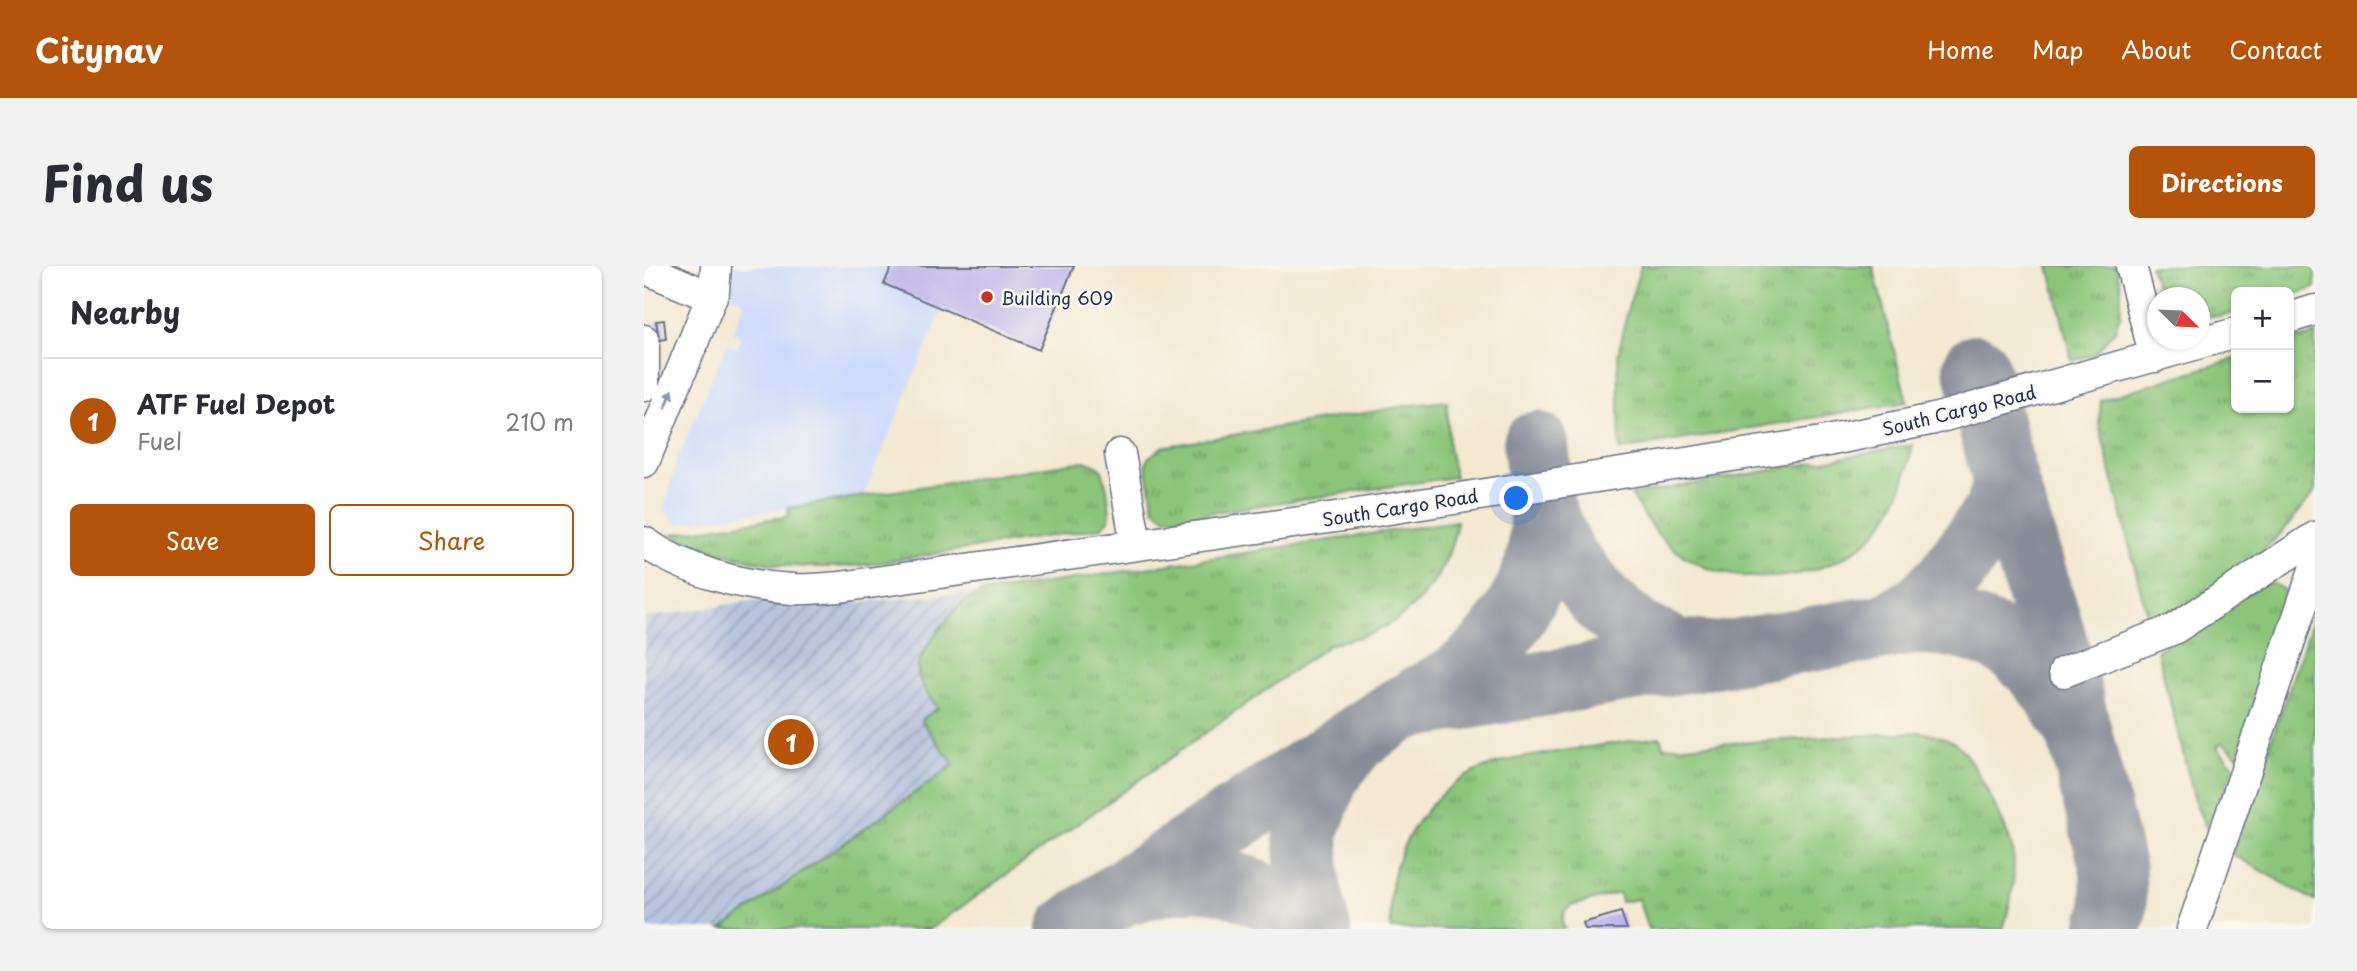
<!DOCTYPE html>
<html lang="en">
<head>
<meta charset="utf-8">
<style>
	body { margin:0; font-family:"Playpen Sans",sans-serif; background:#f2f2f3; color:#2b2b33 }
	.controls { position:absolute; right:21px; top:21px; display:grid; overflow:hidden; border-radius:10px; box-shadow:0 2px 5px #0004 }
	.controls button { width:63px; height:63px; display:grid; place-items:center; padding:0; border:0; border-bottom:2px solid #e1e1e2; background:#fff; color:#2b2b33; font:35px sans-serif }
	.compass { position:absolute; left:1503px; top:21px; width:63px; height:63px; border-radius:50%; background:#fff; box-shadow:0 2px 5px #0004; rotate:113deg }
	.you { position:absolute; left:873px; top:233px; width:24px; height:24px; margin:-18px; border:5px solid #fff; border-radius:50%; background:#1a73e8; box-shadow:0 0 0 10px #1a73e833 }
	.badge { display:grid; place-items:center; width:46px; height:46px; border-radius:50%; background:#b45309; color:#fff; font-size:23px; font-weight:700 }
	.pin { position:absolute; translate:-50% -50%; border:4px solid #fff; box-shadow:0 2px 7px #0006 }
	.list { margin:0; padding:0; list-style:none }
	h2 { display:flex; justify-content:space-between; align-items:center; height:91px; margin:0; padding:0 28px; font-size:30px }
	h2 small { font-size:23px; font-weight:400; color:#7c7c81 }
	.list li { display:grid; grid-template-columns:46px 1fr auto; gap:21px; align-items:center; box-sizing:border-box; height:126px; padding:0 28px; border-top:2px solid #e1e1e2 }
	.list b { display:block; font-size:26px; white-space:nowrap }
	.list p { margin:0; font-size:23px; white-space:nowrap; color:#7c7c81 }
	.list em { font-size:23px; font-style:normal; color:#7c7c81 }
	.actions { display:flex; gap:14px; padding:21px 28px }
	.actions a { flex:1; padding:16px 0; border:2px solid #b45309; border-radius:10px; text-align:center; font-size:24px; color:#b45309 }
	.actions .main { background:#b45309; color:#fff }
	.map { position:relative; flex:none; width:1671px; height:663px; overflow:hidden; border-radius:10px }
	header { display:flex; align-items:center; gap:42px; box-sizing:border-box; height:98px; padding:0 35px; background:#b45309; color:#fff }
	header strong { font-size:33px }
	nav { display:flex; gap:38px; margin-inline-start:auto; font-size:24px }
	.intro { display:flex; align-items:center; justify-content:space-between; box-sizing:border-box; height:168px; padding:0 42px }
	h1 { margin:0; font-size:49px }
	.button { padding:18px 32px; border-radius:10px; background:#b45309; color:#fff; font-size:24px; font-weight:700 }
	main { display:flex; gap:42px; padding:0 42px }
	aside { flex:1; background:#fff; border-radius:10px; box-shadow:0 2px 5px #0004 }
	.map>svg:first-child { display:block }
</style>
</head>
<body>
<header>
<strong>Citynav</strong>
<nav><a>Home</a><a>Map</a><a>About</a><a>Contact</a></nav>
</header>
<div class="intro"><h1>Find us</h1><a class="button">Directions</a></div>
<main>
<aside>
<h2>Nearby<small></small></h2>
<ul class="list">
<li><span class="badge">1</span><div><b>ATF Fuel Depot</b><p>Fuel</p></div><em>210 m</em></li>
</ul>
<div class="actions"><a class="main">Save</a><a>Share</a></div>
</aside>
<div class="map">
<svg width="1671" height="663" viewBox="0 0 1671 663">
	<defs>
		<pattern id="industrial-furrows" width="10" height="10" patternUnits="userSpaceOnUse" patternTransform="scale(1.75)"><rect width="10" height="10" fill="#b9c5de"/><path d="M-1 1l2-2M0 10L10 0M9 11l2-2" fill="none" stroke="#96a0b7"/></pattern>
		<pattern id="grass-tufts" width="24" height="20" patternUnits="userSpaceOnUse" patternTransform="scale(1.75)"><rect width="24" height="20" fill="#8bc579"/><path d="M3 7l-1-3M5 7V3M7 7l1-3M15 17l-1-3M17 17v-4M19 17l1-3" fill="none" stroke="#71a066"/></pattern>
	</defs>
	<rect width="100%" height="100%" fill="#fbf7ec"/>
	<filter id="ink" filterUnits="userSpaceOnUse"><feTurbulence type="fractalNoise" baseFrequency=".0143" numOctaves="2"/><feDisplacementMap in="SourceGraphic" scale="14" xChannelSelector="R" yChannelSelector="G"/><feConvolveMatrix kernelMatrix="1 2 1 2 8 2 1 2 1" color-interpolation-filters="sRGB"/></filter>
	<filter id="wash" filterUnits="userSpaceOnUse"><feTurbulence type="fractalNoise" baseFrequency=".00686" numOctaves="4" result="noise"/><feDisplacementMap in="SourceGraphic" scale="28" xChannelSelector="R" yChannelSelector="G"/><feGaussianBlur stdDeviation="1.57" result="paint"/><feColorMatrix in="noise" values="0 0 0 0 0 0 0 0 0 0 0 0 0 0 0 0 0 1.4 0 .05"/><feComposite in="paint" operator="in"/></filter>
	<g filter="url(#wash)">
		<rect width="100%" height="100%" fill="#f3e9d1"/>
		<!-- built -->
		<path fill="#cddbfa" d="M87,0h343l-35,84 -97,-40 -79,187 -188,27 -11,-15 13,-50 50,-115 9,4 5,-10 -9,-5 12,-30 -23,-14z"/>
		<!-- industrial -->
		<path fill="url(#industrial-furrows)" d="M329,326l-52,63 -3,13 3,16 17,24 -17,12 34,45 -233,164h-78v-311l112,-18 46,7z"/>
		<!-- grass -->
		<path fill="url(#grass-tufts)" stroke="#537a6c" stroke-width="2" d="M997,0h232l34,136 -287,48 -2,-95 10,-46z
			M1405,0h67l5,20v27l-6,17 -20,24 -23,7z
			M1506,0h165v22l-26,8v-4h-53v20c-13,3 -23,7 -36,2v-16l-33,-1 -10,-11z
			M1671,68v158l-30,37 -37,37 -98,61 -51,-202 2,-25 135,-42v50h53v-66z
			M803,135l2,45 6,31 -281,41h-9l-11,-9 -8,-44 2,-7 14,-11 249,-42z
			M1269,179c-7,31 -15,63 -37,87 -40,44 -116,56 -169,36 -12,-5 -27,-14 -37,-22 -17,-13 -27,-33 -39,-51z
			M440,195c5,2 12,3 16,7 6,7 11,42 9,52l-9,8 -235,37c-72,6 -127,-1 -193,-31l117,-18 -1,-8z
			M813,255c-8,52 -41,97 -92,114 -12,5 -24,5 -36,10l-399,284h-208l232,-164 -33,-45 17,-12c-9,-12 -20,-23 -20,-39 0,-15 31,-54 43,-65 6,-5 12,-8 19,-11z
			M1627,317c12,5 16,9 19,21l-52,152 -16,-14 -5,5 17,19 -24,69 -14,-30 -39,-155 104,-65z
			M1671,347v288l-83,-47z
			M1275,466c13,2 25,4 36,11 17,11 52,84 57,105 5,26 -1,56 -9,81h-355l-10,-30 -17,3 -2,-9 -48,13 -7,6 -2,9 3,8h-174c-1,-20 -2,-44 5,-64 14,-41 44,-79 85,-96 22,-9 45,-12 68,-16 37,-6 74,-11 111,-16l4,10z"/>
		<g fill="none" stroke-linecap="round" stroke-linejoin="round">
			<!-- taxiway -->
			<path stroke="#878c98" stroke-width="66" d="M1332,101l30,117 58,188 49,198 1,40 -5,19
				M898,242l22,48 38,47 36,30 39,18 33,3
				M1243,360l32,-19 28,-27 50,-69 9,-27
				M776,432c21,-11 42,-22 59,-39 28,-26 60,-78 62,-117 3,-33 -2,-65 -5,-98
				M486,625c24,-6 50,-14 75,-12 34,3 80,23 101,50
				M426,663l51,-36 283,-186 510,-85c85,0 124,35 163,107
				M674,663l-10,-42 -2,-57 22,-57 23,-28"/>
		</g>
		<g id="blocks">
			<!-- building -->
			<path fill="#bcb2eb" d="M248,0h182l-35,84 -155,-66z
				M20,54l2,19 -7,1 -3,-19z
				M977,646l6,17h-42l-2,-6z"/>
		</g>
	</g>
	<g filter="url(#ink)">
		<use href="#blocks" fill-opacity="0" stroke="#677086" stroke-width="2"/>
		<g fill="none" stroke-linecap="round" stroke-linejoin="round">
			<defs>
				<path id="minor" d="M1487,0l24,91
					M0,2l67,29
					M1645,52l26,-8
					M0,74v46
					M476,188l16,90
					M0,196l70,-171 2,-25
					M0,276c41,29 97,44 148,47 16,1 32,-1 48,-2l510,-72 472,-73 112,-23 302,-86
					M1420,406l110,-43 141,-92
					M1548,663l123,-362"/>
			</defs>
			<!-- minor casing -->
			<use href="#minor" stroke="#677086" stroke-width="33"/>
			<!-- minor -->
			<use href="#minor" stroke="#fff" stroke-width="30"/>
		</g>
		<!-- one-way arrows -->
		<defs><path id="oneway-solid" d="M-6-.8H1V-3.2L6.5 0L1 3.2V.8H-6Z" transform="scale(1.75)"/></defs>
		<use fill="#8d97ae" href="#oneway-solid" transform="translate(25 133) rotate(-68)"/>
	</g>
	<!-- markers -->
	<circle fill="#c8321e" stroke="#fbf7ec" stroke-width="2.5" cx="343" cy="31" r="7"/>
	<g text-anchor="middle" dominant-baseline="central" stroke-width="5" stroke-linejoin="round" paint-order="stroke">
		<!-- poi labels -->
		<g font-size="18" fill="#1b2f5e" stroke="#fbf7ec" text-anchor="start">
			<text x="357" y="31">Building 609</text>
		</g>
		<!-- street labels -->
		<g font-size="18" fill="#1b2f5e" stroke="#fbf7ec">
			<text transform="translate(1315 144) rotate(-14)">South Cargo Road</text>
			<text transform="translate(756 241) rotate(-9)">South Cargo Road</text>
		</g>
	</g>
</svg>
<div class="controls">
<button>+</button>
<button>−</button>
</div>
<svg class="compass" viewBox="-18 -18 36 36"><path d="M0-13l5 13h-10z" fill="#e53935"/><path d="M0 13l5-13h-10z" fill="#7c7c81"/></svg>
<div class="you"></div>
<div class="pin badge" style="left:147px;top:476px">1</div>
</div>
</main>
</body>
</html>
